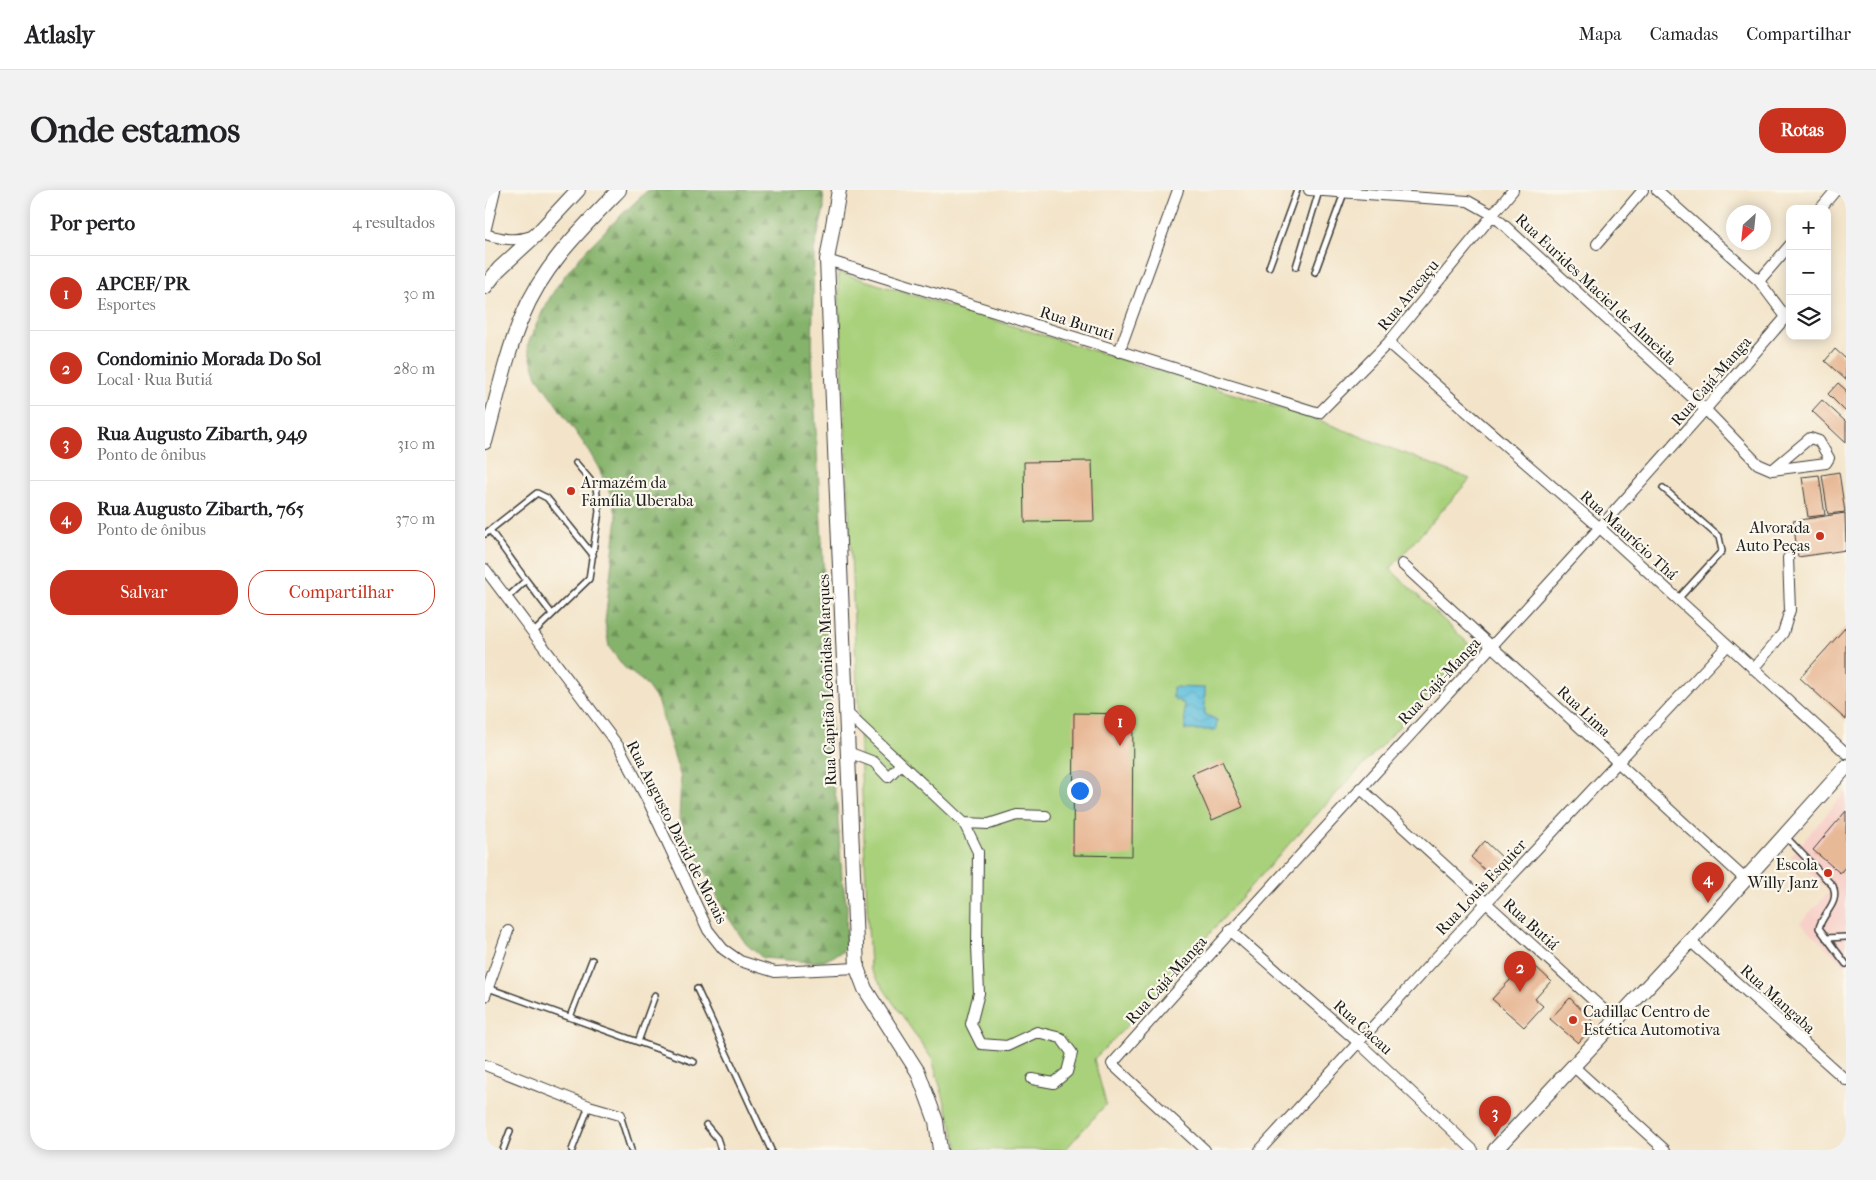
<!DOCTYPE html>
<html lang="pt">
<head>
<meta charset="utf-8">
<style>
	body { margin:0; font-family:"IM FELL French Canon",serif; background:#f2f2f2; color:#202124 }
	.controls { position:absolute; right:15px; top:15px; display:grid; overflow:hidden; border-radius:10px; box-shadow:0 2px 12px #0003 }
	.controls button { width:45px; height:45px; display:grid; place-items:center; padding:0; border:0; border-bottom:1px solid #e0e0e0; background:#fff; color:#202124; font:25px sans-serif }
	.compass { position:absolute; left:1241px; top:15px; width:45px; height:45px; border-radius:50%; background:#fff; box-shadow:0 2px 12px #0003; rotate:207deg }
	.you { position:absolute; left:594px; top:600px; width:18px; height:18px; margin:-12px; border:4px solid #fff; border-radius:50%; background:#1a73e8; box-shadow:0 0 0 8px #1a73e833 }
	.badge { display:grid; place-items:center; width:32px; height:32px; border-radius:50%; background:#c8321e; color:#fff; font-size:16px; font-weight:700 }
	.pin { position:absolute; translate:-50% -41px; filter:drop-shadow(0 1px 2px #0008) }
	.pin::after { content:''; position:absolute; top:26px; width:18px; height:15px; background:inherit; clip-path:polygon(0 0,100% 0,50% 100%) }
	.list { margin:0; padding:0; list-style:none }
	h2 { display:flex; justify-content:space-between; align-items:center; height:65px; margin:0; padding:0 20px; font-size:21px }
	h2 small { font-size:16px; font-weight:400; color:#757577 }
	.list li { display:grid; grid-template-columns:32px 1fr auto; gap:15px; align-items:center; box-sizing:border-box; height:75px; padding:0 20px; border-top:1px solid #e0e0e0 }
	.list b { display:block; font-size:19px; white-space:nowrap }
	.list p { margin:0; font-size:16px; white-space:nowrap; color:#757577 }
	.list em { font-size:16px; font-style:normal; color:#757577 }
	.actions { display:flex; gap:10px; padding:15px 20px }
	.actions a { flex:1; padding:11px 0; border:1px solid #c8321e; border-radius:20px; text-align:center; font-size:18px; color:#c8321e }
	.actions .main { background:#c8321e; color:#fff }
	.icon { flex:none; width:28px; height:28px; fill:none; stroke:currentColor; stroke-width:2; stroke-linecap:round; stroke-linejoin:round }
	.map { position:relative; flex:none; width:1361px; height:960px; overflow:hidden; border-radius:20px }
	header { display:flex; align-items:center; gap:30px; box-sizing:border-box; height:70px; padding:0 25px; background:#fff; border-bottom:1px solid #e0e0e0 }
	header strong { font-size:24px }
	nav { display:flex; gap:28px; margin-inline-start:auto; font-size:18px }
	.intro { display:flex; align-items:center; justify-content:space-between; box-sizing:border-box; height:120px; padding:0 30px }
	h1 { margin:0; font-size:35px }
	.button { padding:12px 22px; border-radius:20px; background:#c8321e; color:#fff; font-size:18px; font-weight:700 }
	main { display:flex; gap:30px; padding:0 30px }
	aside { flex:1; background:#fff; border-radius:20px; box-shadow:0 2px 12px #0003 }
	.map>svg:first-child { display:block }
</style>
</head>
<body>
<header>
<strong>Atlasly</strong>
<nav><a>Mapa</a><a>Camadas</a><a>Compartilhar</a></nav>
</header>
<div class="intro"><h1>Onde estamos</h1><a class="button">Rotas</a></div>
<main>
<aside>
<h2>Por perto<small>4 resultados</small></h2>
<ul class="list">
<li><span class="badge">1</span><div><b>APCEF/ PR</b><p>Esportes</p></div><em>30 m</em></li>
<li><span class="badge">2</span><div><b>Condominio Morada Do Sol</b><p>Local · Rua Butiá</p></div><em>280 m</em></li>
<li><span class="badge">3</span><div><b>Rua Augusto Zibarth, 949</b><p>Ponto de ônibus</p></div><em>310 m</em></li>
<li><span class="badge">4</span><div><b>Rua Augusto Zibarth, 765</b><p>Ponto de ônibus</p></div><em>370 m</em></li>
</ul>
<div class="actions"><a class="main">Salvar</a><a>Compartilhar</a></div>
</aside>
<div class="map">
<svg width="1361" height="960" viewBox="0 0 1361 960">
	<defs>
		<pattern id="forest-firs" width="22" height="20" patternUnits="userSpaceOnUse" patternTransform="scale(1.25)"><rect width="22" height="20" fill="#86b36c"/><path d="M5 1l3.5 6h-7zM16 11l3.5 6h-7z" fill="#6d9158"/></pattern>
		<pattern id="water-waves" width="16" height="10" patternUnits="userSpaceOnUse" patternTransform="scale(1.25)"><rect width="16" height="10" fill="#5cbddb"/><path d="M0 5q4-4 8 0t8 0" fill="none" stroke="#4fa2bb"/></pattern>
	</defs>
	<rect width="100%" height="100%" fill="#fbf7ec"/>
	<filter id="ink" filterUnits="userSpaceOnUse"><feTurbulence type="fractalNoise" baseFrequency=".02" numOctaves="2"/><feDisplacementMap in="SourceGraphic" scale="10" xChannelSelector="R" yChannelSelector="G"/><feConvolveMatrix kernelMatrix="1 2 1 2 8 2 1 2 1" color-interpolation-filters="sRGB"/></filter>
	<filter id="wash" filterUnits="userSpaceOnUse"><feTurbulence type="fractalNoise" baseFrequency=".0096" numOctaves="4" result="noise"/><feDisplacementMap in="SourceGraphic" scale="20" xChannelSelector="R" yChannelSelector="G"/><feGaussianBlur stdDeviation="1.12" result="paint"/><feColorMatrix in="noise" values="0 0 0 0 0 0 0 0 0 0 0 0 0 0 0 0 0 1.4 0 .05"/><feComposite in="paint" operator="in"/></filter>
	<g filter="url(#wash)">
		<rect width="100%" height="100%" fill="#f3e4c9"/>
		<!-- built -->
		<path fill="#f7d0c9" d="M1361,601v175l-46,-43 30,-32 -39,-35z"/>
		<!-- forest -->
		<path fill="url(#forest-firs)" stroke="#516844" d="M163,0h170l5,4 1,15 -10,41 -2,106 18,334 2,43 -4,23 9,48 5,74 5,28 -1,38 -4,8 -18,9 -14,1 -47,-4 -17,-14 -20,-30 -47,-95 2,-41 -24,-78 -12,-17 -21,-16 -15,-20 -4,-25 12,-105 -6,-22 -13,-28 -11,-19 -50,-71 -10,-31c7,-15 13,-31 21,-45 23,-41 66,-79 100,-111z"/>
		<!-- park -->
		<path fill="#a9d17c" stroke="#62764c" d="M353,82l483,149 149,58 -80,90 83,79 -184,196 -156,176 -39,39 12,45 -41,46h-106l-27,-91 -62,-90z"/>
		<!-- water -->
		<path fill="url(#water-waves)" stroke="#3c6c7c" d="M688,497l32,1v26l12,6 -1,10h-31l-1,-26 -11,-6z"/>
		<g id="blocks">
			<!-- building -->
			<path fill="#e8b997" d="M1350,159l11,10v21l-21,-19z
				M1353,193l8,7v22l-18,-18z
				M1337,210l24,22v21l-34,-32z
				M607,271l2,60 -69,1 -1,-60z
				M1354,282l6,40 -17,2 -6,-39z
				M1334,285l6,40 -17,2 -6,-40z
				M1360,323l1,37 -48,7 -5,-36z
				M1361,437v93l-46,-42z
				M589,523l59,1 -1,142 -59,-1z
				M737,571l21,46 -31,13 -20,-46z
				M1361,621v55l-6,7 -27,-23z
				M1000,651l21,20 -15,15 -20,-19z
				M1051,777l15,14 -16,18 8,7 -19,21 -32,-28 19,-20 9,6z
				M1085,808l25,26 -17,19 -28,-24z"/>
		</g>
	</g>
	<g filter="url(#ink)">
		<use href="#blocks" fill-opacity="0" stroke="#3c3a36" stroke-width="1"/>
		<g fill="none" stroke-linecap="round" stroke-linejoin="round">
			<defs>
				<path id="lane" d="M784,77l28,-77
					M811,77l23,-76
					M830,82l29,-79
					M1178,298l56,49 3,14 -44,48
					M5,340l36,50 -19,18
					M0,344l52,-41 10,5 46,57
					M41,390l26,34
					M48,443l56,-54 10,-68 -3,-24 -20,-24
					M1300,646l48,50c7,18 -10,26 -14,42l27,36
					M1341,748l20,-1
					M3,798l206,74
					M212,799l74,161
					M85,827l22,-57
					M153,852l17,-47
					M135,925l11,35
					M221,935l11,13 4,12
					M18,960l7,-19
					M87,960l17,-44"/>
				<path id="street" d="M824,0l159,11 25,14 213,195 52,54 14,6
					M1335,19l16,-19
					M0,42l10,-42
					M0,44c17,5 30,8 47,2
					M1112,54l46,-54
					M342,70l492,153 69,-70 125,-153
					M1274,91l31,-36
					M903,153l211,184 247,226
					M634,162l59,-162
					M1325,248l9,3 10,17 -3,5 -54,7z
					M917,374l344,316
					M0,379l134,178 30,56 59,127 15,19 17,12 35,11 82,-4
					M1268,479l30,-36 7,-23 -2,-52
					M361,522l118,111 25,1 28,-9 29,1
					M363,562l26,10 14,15 13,-13
					M875,598l256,233
					M479,633l14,29 -1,93 2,48 -8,31 10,20 26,2 30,-14 24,6 11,15 -5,19 -13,11 -22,-4
					M745,740l129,113 114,107
					M1205,751l156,139
					M0,806l23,-65
					M0,875l104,41 31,9
					M1088,876l92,84
					M720,960l-93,-86c222,-251 455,-493 674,-747l-27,-36 -102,-91
					M775,960l226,-247 241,-257"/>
				<path id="secondary" d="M354,0l-12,70 30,708 8,21 53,83 18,49 4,29
					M0,97l14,-18 38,-35 41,-44
					M0,252c11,-39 21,-88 37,-125 20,-50 60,-89 97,-127
					M1010,960l195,-209 156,-174"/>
			</defs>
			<!-- lane casing -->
			<use href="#lane" stroke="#3c3a36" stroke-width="8"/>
			<!-- street casing -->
			<use href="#street" stroke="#3c3a36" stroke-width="12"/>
			<!-- secondary casing -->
			<use href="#secondary" stroke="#3c3a36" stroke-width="16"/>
			<!-- lane -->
			<use href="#lane" stroke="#fff" stroke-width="5"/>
			<!-- street -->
			<use href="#street" stroke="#fff" stroke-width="10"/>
			<!-- secondary -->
			<use href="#secondary" stroke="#fff" stroke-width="14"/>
		</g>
	</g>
	<!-- markers -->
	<g fill="#c8321e" stroke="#fbf7ec" stroke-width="2">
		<circle cx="86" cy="301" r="5"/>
		<circle cx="1335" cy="346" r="5"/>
		<circle cx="1343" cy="683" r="5"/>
		<circle cx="1088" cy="830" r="5"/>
	</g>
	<g text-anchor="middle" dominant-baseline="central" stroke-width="4.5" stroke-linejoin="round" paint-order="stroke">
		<!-- street labels -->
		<g font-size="16" fill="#1c1c1c" stroke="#fbf7ec">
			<text transform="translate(1111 99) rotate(43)">Rua Eurides Maciel de Almeida</text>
			<text transform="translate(923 105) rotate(-51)">Rua Aracaçu</text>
			<text transform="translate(592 133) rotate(18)">Rua Buruti</text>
			<text transform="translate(1226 191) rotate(-49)">Rua Cajá-Manga</text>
			<text transform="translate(1144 345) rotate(42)">Rua Maurício Thá</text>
			<text transform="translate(342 490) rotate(-92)">Rua Capitão Leônidas Marques</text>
			<text transform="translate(954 491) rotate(-47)">Rua Cajá-Manga</text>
			<text transform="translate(1099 521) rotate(43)">Rua Lima</text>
			<text transform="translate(192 642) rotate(63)">Rua Augusto David de Morais</text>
			<text transform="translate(996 697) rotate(-47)">Rua Louis Esquier</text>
			<text transform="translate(1046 734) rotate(42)">Rua Butiá</text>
			<text transform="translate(681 790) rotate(-48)">Rua Cajá-Manga</text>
			<text transform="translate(1293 809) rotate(42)">Rua Mangaba</text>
			<text transform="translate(878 837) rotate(42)">Rua Cacau</text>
		</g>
		<!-- poi labels -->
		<g font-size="16" fill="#1c1c1c" stroke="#fbf7ec" text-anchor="start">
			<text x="96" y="292">Armazém da<tspan x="96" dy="18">Família Uberaba</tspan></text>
			<text x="1325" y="337" text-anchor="end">Alvorada<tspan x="1325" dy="18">Auto Peças</tspan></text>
			<text x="1333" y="674" text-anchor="end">Escola<tspan x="1333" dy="18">Willy Janz</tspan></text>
			<text x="1098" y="821">Cadillac Centro de<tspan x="1098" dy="18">Estética Automotiva</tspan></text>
		</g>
	</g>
</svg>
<div class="controls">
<button>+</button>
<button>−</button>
<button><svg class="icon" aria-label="layers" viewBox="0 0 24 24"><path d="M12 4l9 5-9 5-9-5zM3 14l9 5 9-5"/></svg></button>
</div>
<svg class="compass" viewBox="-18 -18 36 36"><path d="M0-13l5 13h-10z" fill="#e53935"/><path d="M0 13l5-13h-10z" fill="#757577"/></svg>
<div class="you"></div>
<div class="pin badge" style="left:635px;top:556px">1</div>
<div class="pin badge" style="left:1035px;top:802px">2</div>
<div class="pin badge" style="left:1010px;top:947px">3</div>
<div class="pin badge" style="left:1223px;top:713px">4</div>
</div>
</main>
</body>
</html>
